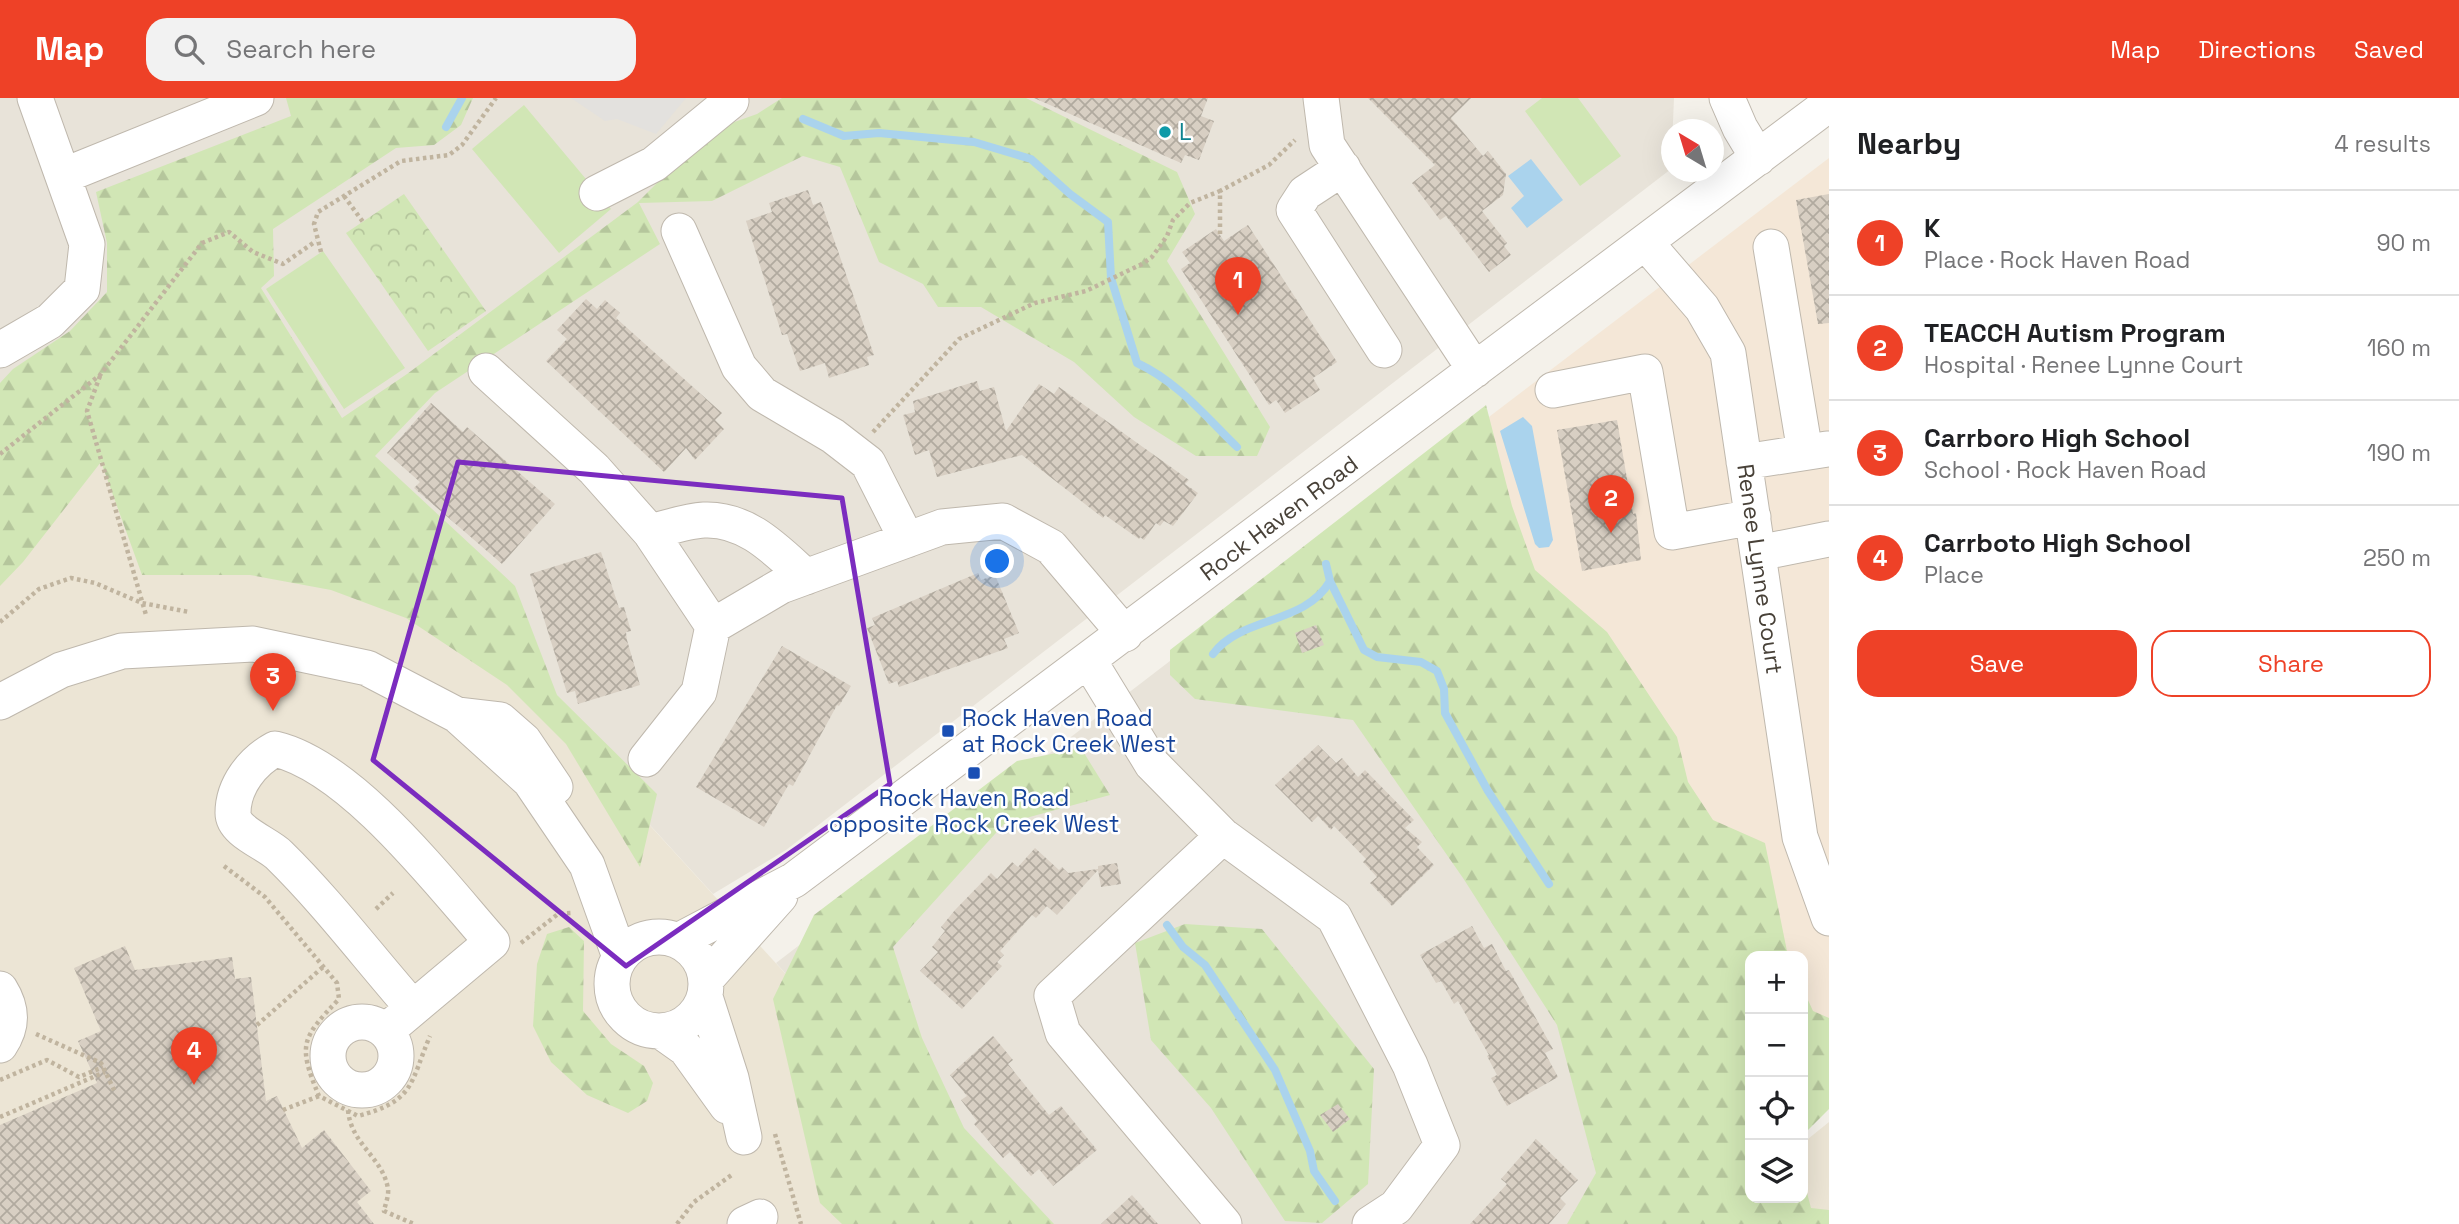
<!DOCTYPE html>
<html lang="en">
<head>
<meta charset="utf-8">
<style>
	body { margin:0; font-family:"Space Grotesk",sans-serif; background:#f2f2f2; color:#202124 }
	.controls { position:absolute; right:21px; bottom:21px; display:grid; overflow:hidden; border-radius:14px; box-shadow:0 7px 28px #0002 }
	.controls button { width:63px; height:63px; display:grid; place-items:center; padding:0; border:0; border-bottom:2px solid #e0e0e0; background:#fff; color:#202124; font:35px sans-serif }
	.compass { position:absolute; left:1661px; top:21px; width:63px; height:63px; border-radius:50%; background:#fff; box-shadow:0 7px 28px #0002; rotate:322deg }
	.you { position:absolute; left:998px; top:464px; width:24px; height:24px; margin:-18px; border:5px solid #fff; border-radius:50%; background:#1a73e8; box-shadow:0 0 0 10px #1a73e833 }
	.badge { display:grid; place-items:center; width:46px; height:46px; border-radius:50%; background:#ee4127; color:#fff; font-size:23px; font-weight:700 }
	.pin { position:absolute; translate:-50% -58px; filter:drop-shadow(0 2px 4px #0008) }
	.pin::after { content:''; position:absolute; top:37px; width:24px; height:21px; background:inherit; clip-path:polygon(0 0,100% 0,50% 100%) }
	.list { margin:0; padding:0; list-style:none }
	h2 { display:flex; justify-content:space-between; align-items:center; height:91px; margin:0; padding:0 28px; font-size:30px }
	h2 small { font-size:23px; font-weight:400; color:#757577 }
	.list li { display:grid; grid-template-columns:46px 1fr auto; gap:21px; align-items:center; box-sizing:border-box; height:105px; padding:0 28px; border-top:2px solid #e0e0e0 }
	.list b { display:block; font-size:26px; white-space:nowrap }
	.list p { margin:0; font-size:23px; white-space:nowrap; color:#757577 }
	.list em { font-size:23px; font-style:normal; color:#757577 }
	.actions { display:flex; gap:14px; padding:21px 28px }
	.actions a { flex:1; padding:16px 0; border:2px solid #ee4127; border-radius:21px; text-align:center; font-size:24px; color:#ee4127 }
	.actions .main { background:#ee4127; color:#fff }
	.icon { flex:none; width:38px; height:38px; fill:none; stroke:currentColor; stroke-width:2; stroke-linecap:round; stroke-linejoin:round }
	.map { position:relative; flex:none; width:1829px; height:1126px; overflow:hidden }
	header { display:flex; align-items:center; gap:42px; box-sizing:border-box; height:98px; padding:0 35px; background:#ee4127; color:#fff }
	header strong { font-size:33px }
	nav { display:flex; gap:38px; margin-inline-start:auto; font-size:24px }
	.search { width:490px; height:63px; background:#f2f2f2; display:flex; align-items:center; gap:18px; box-sizing:border-box; padding:0 24px; border-radius:21px; color:#757577; font-size:26px }
	main { display:flex }
	aside { flex:1; background:#fff }
	.map>svg:first-child { display:block }
</style>
</head>
<body>
<header>
<strong>Map</strong>
<div class="search"><svg class="icon" aria-label="search" viewBox="0 0 24 24"><circle cx="10" cy="10" r="6"/><path d="M15 15l6 6"/></svg>Search here</div>
<nav><a>Map</a><a>Directions</a><a>Saved</a></nav>
</header>
<main>
<div class="map">
<svg width="1829" height="1126" viewBox="0 0 1829 1126">
	<defs>
		<pattern id="forest-firs" width="22" height="20" patternUnits="userSpaceOnUse" patternTransform="scale(1.75)"><rect width="22" height="20" fill="#d1e6b5"/><path d="M5 1l3.5 6h-7zM16 11l3.5 6h-7z" fill="#b5c69c"/></pattern>
		<pattern id="park-crowns" width="20" height="18" patternUnits="userSpaceOnUse" patternTransform="scale(1.75)"><rect width="20" height="18" fill="#d1e6b5"/><path d="M2 6a3 3 0 1 1 6 0M12 15a3 3 0 1 1 6 0" fill="none" stroke="#b5c69c"/></pattern>
		<pattern id="building-cross-hatch" width="8" height="8" patternUnits="userSpaceOnUse" patternTransform="scale(1.75)"><rect width="8" height="8" fill="#d8cfc3"/><path d="M0 0l8 8M0 8l8-8" fill="none" stroke="#b1aa9f"/></pattern>
	</defs>
	<rect width="100%" height="100%" fill="#f4f1ea"/>
	<!-- residential -->
	<path fill="#e8e3d9" d="M0,0h1674l-3,71 -885,681 -73,44 -395,-432 -318,66z
		M1431,363l269,763h-686l-238,-261z"/>
	<!-- commercial -->
	<path fill="#f4e7d7" d="M1829,60v945l-26,-42v-105h-53l-319,-495z"/>
	<!-- education -->
	<path fill="#ece5d5" d="M177,212l141,152 696,762h-1014v-696z
		M1829,1024v102h-129l50,-26h53v-55z"/>
	<!-- green -->
	<path fill="#d1e6b5" d="M1542,0h36l43,58 -41,30 -55,-75z
		M524,7l87,104 -52,44 -87,-104z
		M323,153l82,117 -61,41 -78,-120z"/>
	<!-- forest -->
	<path fill="url(#forest-firs)" d="M286,0h187l-12,27 -27,20 -38,3 -123,81 1,47 -13,12 81,130 65,-44 231,-172 71,-71 48,-17 25,-16h244l151,74 18,42 -28,47 103,166 -13,29h-61l-62,-39 -60,-55 -93,-55h-43l-15,-23 -44,-22 -39,-95 -37,-11 -91,45 -73,2 21,41 -225,149 -60,63 140,130 42,109 100,99 -17,73 -74,-123 -59,-59 -101,-67 -75,-28 -81,-15h-108l-41,-113 -78,100 -23,24v-203l13,-14 57,-38 37,-39v-49l-11,-51 195,-76z
		M1486,307l26,101 23,64 72,62 70,105 11,45 25,38 52,23 23,113h-38v242h53v-209l10,22 16,7v91l-24,24v52l6,23 18,2v14h-262l29,-51 -39,-148 -94,-147 -110,-158 -158,-21 -25,-24v-25z
		M1081,650l29,47 -106,29 -111,123 29,91 42,90 90,96h-212l-22,-21 -47,-204 41,-84 203,-154z
		M1185,826l77,5 112,140 -6,115 -46,39 -37,-2 -74,-113 -60,-68 -16,-97z
		M569,829l15,14 -1,70 28,33 33,22 9,17 -6,18 -19,12 -41,-18 -36,-33 -18,-36 4,-62 10,-30z"/>
	<!-- park -->
	<path fill="url(#park-crowns)" d="M404,96l82,117 -58,40 -82,-118z"/>
	<!-- parking -->
	<path fill="#e3e1de" d="M571,0h115l-30,36 -39,-15 -12,2z"/>
	<!-- water -->
	<path fill="#aad3ed" d="M1531,61l32,41 -36,28 -16,-20 13,-12 -16,-20z
		M1523,319l9,9 21,114 -4,7 -10,1 -4,-4 -35,-113z"/>
	<g fill="none" stroke-linecap="round" stroke-linejoin="round">
		<!-- stream -->
		<path stroke="#aad3ed" stroke-width="8" d="M803,21l41,17 35,-3 95,9 57,17 39,35 38,28 3,56 26,85c41,19 68,53 100,84
			M446,29l16,-29
			M1326,466l4,17 34,69 13,7 44,5 16,9 7,18 1,24 43,78 61,93
			M1213,556c28,-38 92,-29 117,-73
			M1167,827l16,22 22,18 70,105 35,81 4,20 21,30"/>
	</g>
	<!-- building -->
	<path fill="url(#building-cross-hatch)" d="M1034,0h174l-7,18 13,5 -15,39 -14,-5 -4,8z
		M1368,0h103l-20,20 32,38 5,-5 18,23 -3,21 -21,16 25,32 -3,3 7,9 -22,17 -43,-56 -6,4 -28,-37 23,-18z
		M808,92l5,15 8,-3 53,153 -7,2 2,8 -40,13 -4,-15 -25,8 -13,-37 -5,1 -36,-114 26,-9 -3,-9z
		M1829,96v129l-11,1 -22,-124z
		M1248,127l89,137 -24,16 7,12 -35,23 -9,-13 -7,5 -88,-136 9,-6 -8,-11 34,-23 8,12z
		M586,201l11,10 8,-9 15,13 -4,5 106,95 -7,7 9,9 -29,31 -9,-12 -22,24 -118,-111 21,-22 -10,-9z
		M977,283l3,10 14,-4 12,44 33,-47 15,10 5,-7 130,93 -4,4 13,9 -25,33 -9,-5 -4,5 -4,-3 -12,17 -4,-3 -1,2 -34,-24 -2,3 -81,-63 -85,22 -8,-27 -14,5 -12,-40 12,-3 -2,-11z
		M431,305l32,29 4,-5 88,77 -53,60 -88,-76 6,-6 -33,-29z
		M1617,322l16,94 3,-1 5,47 -59,11 -25,-141z
		M601,454l18,56 5,-1 7,24 -5,1 1,8 13,45 -62,19 -3,-13 -8,2 -37,-119z
		M978,475l3,7 14,-5 24,58 -15,6 4,9 -109,39 -2,-6 -8,3 -22,-56 8,-3 -3,-7z
		M1316,527l8,20 -22,8 -7,-20z
		M782,548l69,40 -12,20 -2,-1 -44,81 -4,-2 -25,43 -68,-40z
		M1318,647l18,18 6,-5 16,19 7,-7 49,50 -9,8 17,14 -5,5 17,18 -42,41 -22,-23 7,-6 -14,-15 3,-3 -32,-33 -3,4 -13,-14 -6,6 -37,-37z
		M1035,750l24,22 3,-3 6,6 30,-4v-3l19,-3 4,21 -20,3 -3,-17 -41,45 -10,-9 -11,12 -4,-3 -32,36 4,4 -7,7 5,4 -40,43 -42,-38 18,-19 -6,-5 13,-16 -4,-4 14,-17 36,-37 6,6 15,-17 6,5z
		M1472,828l12,22 8,-4 14,27 3,-1 44,79 -8,4 13,24 -51,29 -16,-28 6,-3 -10,-19 2,-1 -31,-54 -4,3 -13,-23 -5,2 -16,-28z
		M125,848l10,24 97,-13 3,22 16,-2 15,124 11,-5 25,52 22,-18 47,61 -14,11 17,22h-374v-99l97,-42 -19,-42 23,-10 -27,-63z
		M993,938l20,24 -5,4 41,51 12,-9 36,44 -44,36 -14,-17 -8,7 -21,-24 -7,6 -29,-34 3,-3 -16,-21 6,-4 -17,-21z
		M1338,1006l12,15 -17,13 -13,-17z
		M1536,1041l42,41 -18,18 6,6 -17,20h-79l37,-40 -6,-5z
		M1132,1097l26,29h-57z"/>
	<g fill="none" stroke-linecap="round" stroke-linejoin="round">
		<defs>
			<path id="minor" d="M1321,0l6,47 148,225
				M1727,0l13,30 18,30
				M1343,70l-38,25 -11,17 90,140
				M63,78l193,-78
				M597,95l57,-29 77,-63
				M679,133l60,136 23,27 71,42 35,27 39,77
				M1645,144l57,66 26,45 72,484 29,81
				M1771,149l34,205
				M0,252l50,-29 32,-32 5,-45 -52,-146
				M486,273l108,98 56,63 63,94
				M1553,292l92,-18 27,160 81,-15
				M1744,364l83,-13
				M650,434c17,-4 36,-11 54,-12 43,-2 73,31 102,57
				M1758,455l71,-14
				M1089,563l63,103 71,72 111,81 76,148 32,80 -46,62 -26,17
				M0,604l61,-32 61,-19 131,-7 114,24 90,47 73,66 57,84 33,92
				M457,617l43,5 24,21 31,46
				M646,661l53,-67 14,-66 68,-40 161,-59 61,-6 48,26 74,87
				M1223,738l-171,160 11,37 161,191
				M612 886a47 47 0 1 1 94 0a47 47 0 1 1-94 0Z
				M678,843l116,-61 1035,-776
				M707,880l73,-82
				M0,891c12,19 13,37 0,56
				M705,899l26,81 13,59
				M328 958a34 34 0 1 1 68 0a34 34 0 1 1-68 0Z
				M386,933l106,-89c-52,-59 -140,-175 -217,-193 -22,12 -42,36 -42,64 0,19 34,30 46,42 48,47 90,103 134,153
				M662,934l24,17 41,57
				M745,1126l15,-7"/>
		</defs>
		<!-- minor casing -->
		<use href="#minor" stroke="#bfb8ad" stroke-width="37"/>
		<!-- path -->
		<path stroke="#c0b49f" stroke-width="4.5" stroke-dasharray="3.5 3.5" stroke-linecap="butt" d="M344,98l19,26
			M1220,136v-43l49,-26 26,-25
			M321,154l-7,-28 4,-12 83,-51 48,-6 13,-10 34,-47
			M100,278l-13,35 59,204
			M873,334l86,-93 76,-36 51,-12 56,-27 10,-7 15,-21 6,-16 17,-17 30,-12
			M0,356l100,-79 102,-132 27,-11 24,20 30,12 33,-23
			M0,524l39,-33 32,-11 24,5 47,20 47,9
			M224,768l41,31 72,86 2,16c-37,39 -42,45 -20,97l39,20c57,-15 52,-33 72,-80
			M376,811l17,-16
			M521,845l37,-29 14,-1
			M257,927l66,-58
			M36,936l65,29 14,29
			M0,982l47,-20 32,17 24,-10
			M283,1012l36,-14
			M348,1012c3,35 35,47 40,79 1,7 -3,16 -4,22l30,13
			M0,1019l105,-45
			M775,1036l26,90
			M677,1126l17,-22 39,-28"/>
		<!-- minor -->
		<use href="#minor" stroke="#fff" stroke-width="35"/>
	</g>
	<!-- marked area -->
	<path fill="none" stroke="#7b2cbf" stroke-width="5" stroke-linejoin="round" d="M458,364l384,36 48,286 -264,182 -253,-206z"/>
	<!-- markers -->
	<circle fill="#0f9aa8" stroke="#fff" stroke-width="2.5" cx="1165" cy="34" r="7"/>
	<g fill="#1a4fb4" stroke="#fff" stroke-width="2.5">
		<rect x="941" y="626" width="14" height="14" rx="3.5"/>
		<rect x="967" y="668" width="14" height="14" rx="3.5"/>
	</g>
	<g text-anchor="middle" dominant-baseline="central" stroke-width="5" stroke-linejoin="round" paint-order="stroke">
		<!-- culture labels -->
		<g font-size="23" fill="#0d838f" stroke="#fff" text-anchor="start">
			<text x="1179" y="34">L</text>
		</g>
		<!-- street labels -->
		<g font-size="23" fill="#484138" stroke="#fff">
			<text transform="translate(1279 420) rotate(-37)">Rock Haven Road</text>
			<text transform="translate(1760 471) rotate(82)">Renee Lynne Court</text>
		</g>
		<!-- transit labels -->
		<g font-size="23" fill="#164399" stroke="#fff" text-anchor="start">
			<text x="962" y="620">Rock Haven Road<tspan x="962" dy="26">at Rock Creek West</tspan></text>
			<text x="974" y="700" text-anchor="middle">Rock Haven Road<tspan x="974" dy="26">opposite Rock Creek West</tspan></text>
		</g>
	</g>
</svg>
<div class="controls">
<button>+</button>
<button>−</button>
<button><svg class="icon" aria-label="locate" viewBox="0 0 24 24"><circle cx="12" cy="12" r="6"/><path d="M12 2v4M12 18v4M2 12h4M18 12h4"/></svg></button>
<button><svg class="icon" aria-label="layers" viewBox="0 0 24 24"><path d="M12 4l9 5-9 5-9-5zM3 14l9 5 9-5"/></svg></button>
</div>
<svg class="compass" viewBox="-18 -18 36 36"><path d="M0-13l5 13h-10z" fill="#e53935"/><path d="M0 13l5-13h-10z" fill="#757577"/></svg>
<div class="you"></div>
<div class="pin badge" style="left:1238px;top:217px">1</div>
<div class="pin badge" style="left:1611px;top:435px">2</div>
<div class="pin badge" style="left:273px;top:613px">3</div>
<div class="pin badge" style="left:194px;top:987px">4</div>
</div>
<aside>
<h2>Nearby<small>4 results</small></h2>
<ul class="list">
<li><span class="badge">1</span><div><b>K</b><p>Place · Rock Haven Road</p></div><em>90 m</em></li>
<li><span class="badge">2</span><div><b>TEACCH Autism Program</b><p>Hospital · Renee Lynne Court</p></div><em>160 m</em></li>
<li><span class="badge">3</span><div><b>Carrboro High School</b><p>School · Rock Haven Road</p></div><em>190 m</em></li>
<li><span class="badge">4</span><div><b>Carrboto High School</b><p>Place</p></div><em>250 m</em></li>
</ul>
<div class="actions"><a class="main">Save</a><a>Share</a></div>
</aside>
</main>
</body>
</html>
